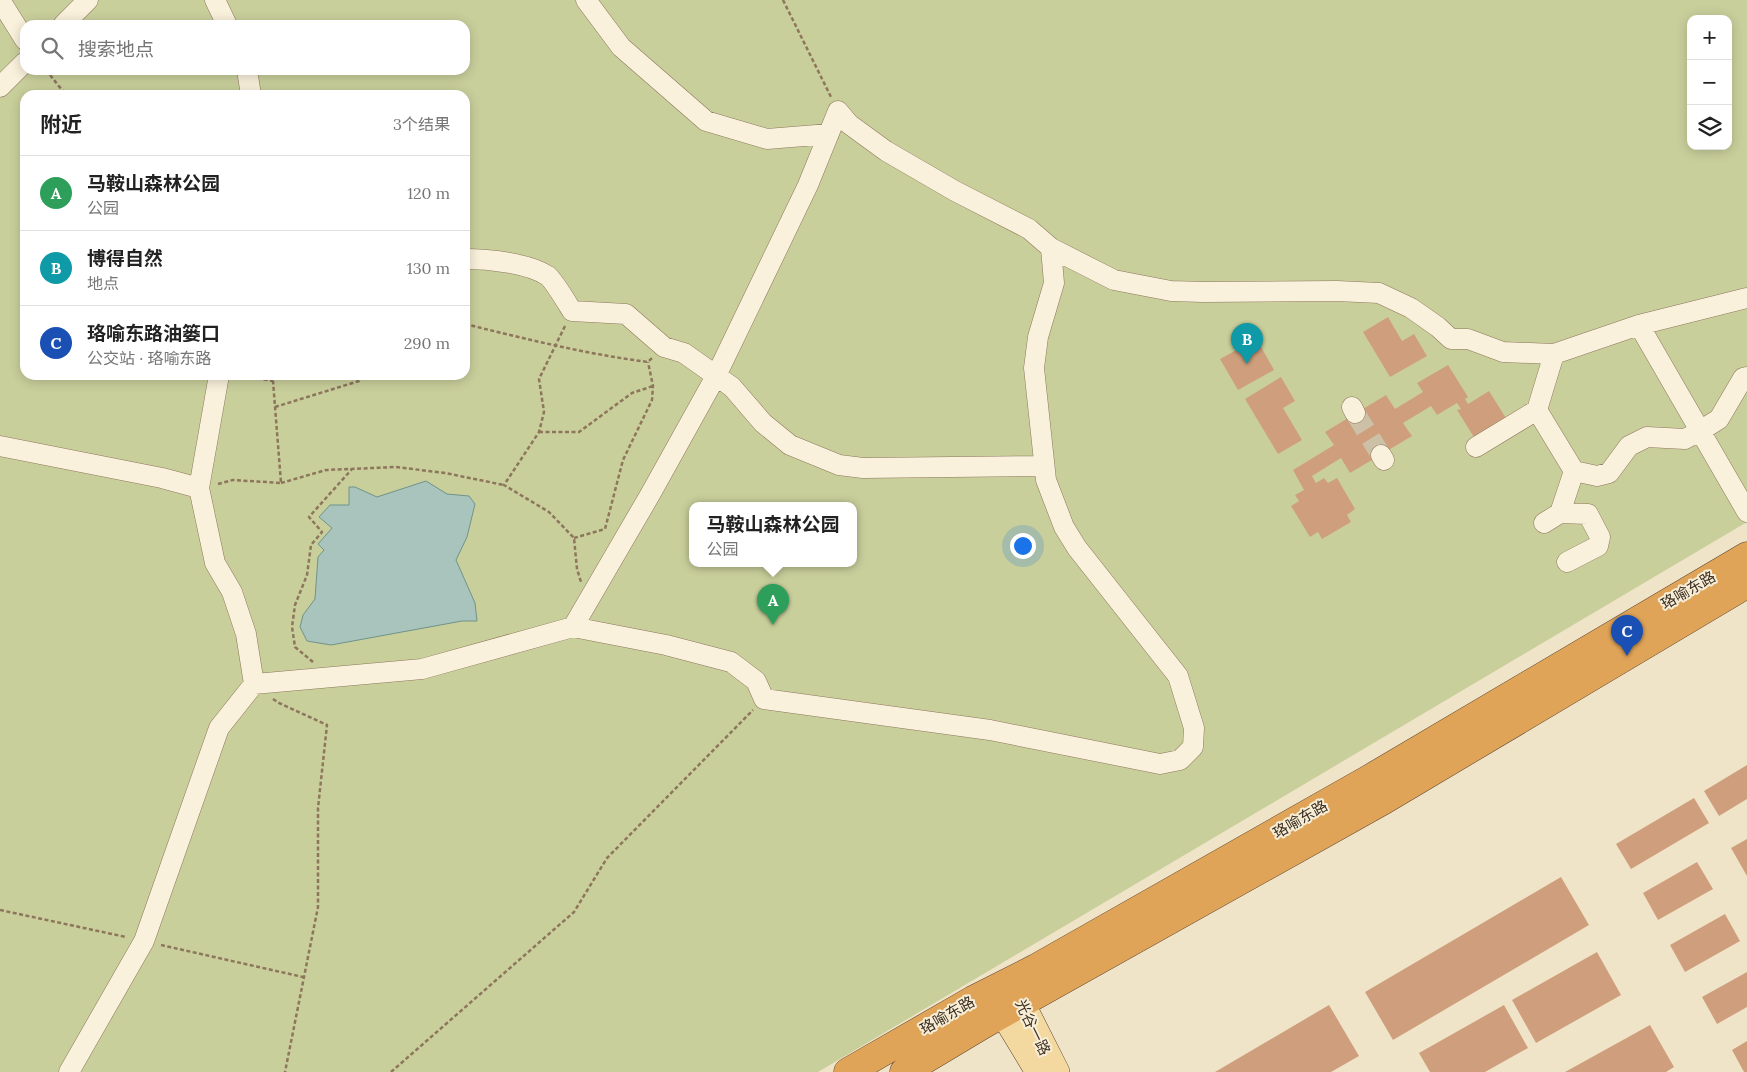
<!DOCTYPE html>
<html lang="zh">
<head>
<meta charset="utf-8">
<style>
	body { margin:0; font-family:Lora,"Noto Sans SC",serif; background:#f2f2f2; color:#222 }
	.controls { position:absolute; right:15px; top:15px; display:grid; overflow:hidden; border-radius:10px; box-shadow:0 2px 12px #0003 }
	.controls button { width:45px; height:45px; display:grid; place-items:center; padding:0; border:0; border-bottom:1px solid #e0e0e0; background:#fff; color:#222; font:25px sans-serif }
	.you { position:absolute; left:1022px; top:545px; width:18px; height:18px; margin:-12px; border:4px solid #fff; border-radius:50%; background:#1a73e8; box-shadow:0 0 0 8px #1a73e833 }
	.badge { display:grid; place-items:center; width:32px; height:32px; border-radius:50%; background:#db2777; color:#fff; font-size:16px; font-weight:700 }
	.pin { position:absolute; translate:-50% -41px; filter:drop-shadow(0 1px 2px #0008) }
	.pin::after { content:''; position:absolute; top:26px; width:18px; height:15px; background:inherit; clip-path:polygon(0 0,100% 0,50% 100%) }
	.popup { position:absolute; left:689px; top:502px; width:168px; height:65px; box-sizing:border-box; display:grid; place-content:center; border-radius:10px; background:#fff; filter:drop-shadow(0 1px 4px #0005); font-size:16px; white-space:nowrap; color:#767676 }
	.popup b { font-size:19px; color:#222 }
	.popup::after { content:''; position:absolute; left:50%; top:100%; margin-left:-10px; border:10px solid transparent; border-top-color:#fff }
	.list { margin:0; padding:0; list-style:none }
	h2 { display:flex; justify-content:space-between; align-items:center; height:65px; margin:0; padding:0 20px; font-size:21px }
	h2 small { font-size:16px; font-weight:400; color:#767676 }
	.list li { display:grid; grid-template-columns:32px 1fr auto; gap:15px; align-items:center; box-sizing:border-box; height:75px; padding:0 20px; border-top:1px solid #e0e0e0 }
	.list b { display:block; font-size:19px; white-space:nowrap }
	.list p { margin:0; font-size:16px; white-space:nowrap; color:#767676 }
	.list em { font-size:16px; font-style:normal; color:#767676 }
	.icon { flex:none; width:28px; height:28px; fill:none; stroke:currentColor; stroke-width:2; stroke-linecap:round; stroke-linejoin:round }
	.map { position:relative; flex:none; width:1747px; height:1072px; overflow:hidden }
	.search { position:absolute; background:#fff; box-shadow:0 2px 12px #0003; left:20px; top:20px; width:450px; height:55px; display:flex; align-items:center; gap:12px; box-sizing:border-box; padding:0 18px; border-radius:15px; color:#767676; font-size:19px }
	.panel { position:absolute; background:#fff; box-shadow:0 2px 12px #0003; left:20px; top:90px; width:450px; height:290px; border-radius:15px }
	.map>svg:first-child { display:block }
</style>
</head>
<body>
<div class="map">
<svg width="1747" height="1072" viewBox="0 0 1747 1072">
	<rect width="100%" height="100%" fill="#f0e4c8"/>
	<!-- green -->
	<path fill="#c9cf9b" fill-rule="evenodd" d="M0,0h1747v522l-929,550h-818zM1691,19h37v127h-37zM25,25h440v45h-440zM25,95h440v280h-440zM693,506h160v58h-160z"/>
	<!-- water -->
	<path fill="#a9c4bc" stroke="#6f938a" d="M426,481l21,13 22,2 6,8 -8,33 -11,23 19,43 2,18h-15l-131,24 -24,-4 -7,-14 3,-12 12,-16 3,-42 6,-7 -6,-6 14,-16 -13,-11 11,-12h19v-18h6l22,10z"/>
	<!-- building -->
	<path fill="#cf9f7d" d="M1388,317l14,24 12,-7 13,22 -37,21 -27,-45z
		M1260,345l14,25 -36,20 -18,-31 24,-13 3,6z
		M1448,365l20,32 -3,2 3,5 21,-13 20,32 -32,19 -20,-32 4,-1 -4,-6 -20,12 -6,-9 -28,17 9,13 -62,37 -9,-15 -29,18 4,7 8,-5 4,5 9,-5 18,31 -8,6 4,7 -29,17 -4,-7 -8,5 -19,-31 8,-5 -4,-6 9,-5 -11,-20 41,-25 -9,-13 61,-37 9,14 28,-17 -6,-9z
		M1281,377l14,24 -12,7 19,32 -24,14 -33,-55z
		M1747,765v34l-28,17 -15,-25z
		M1694,798l15,25 -78,46 -15,-25z
		M1747,839v37l-16,-28z
		M1697,862l16,27 -55,31 -15,-27z
		M1561,877l28,48 -196,115 -28,-48z
		M1725,914l15,27 -55,31 -15,-27z
		M1597,952l24,43 -85,48 -24,-43z
		M1747,972v35l-30,17 -15,-27z
		M1329,1005l30,51 -28,16h-116z
		M1504,1005l24,43 -43,24h-55l-11,-19z
		M1650,1025l24,42 -8,5h-101z
		M1747,1041v31h-3l-12,-22z"/>
	<g fill="none" stroke-linecap="round" stroke-linejoin="round">
		<!-- minor-tunnel -->
		<path stroke="#ccc0a6" stroke-width="20" stroke-dasharray="20 10" stroke-linecap="butt" d="M1355,413l26,42"/>
		<defs>
			<path id="minor" d="M0,0l25,40
				M215,0l12,25
				M586,0l35,47 85,74 61,18 62,-5
				M63,25l25,-25
				M247,70l4,25
				M0,87l25,-25
				M465,259c23,0 63,4 83,17 6,5 19,27 24,35l54,3 38,33 20,6 48,34 31,36 27,22 49,20 24,3 181,-2
				M1639,325l108,187
				M1352,407l3,6
				M1537,410l37,61 -14,42 -16,10
				M0,446l162,32 37,10
				M1476,447l61,-37 17,-56
				M1381,455l3,5
				M1574,471l23,5 12,-3 20,-27 18,-9 38,2 15,-8 19,-12 24,-41 4,-1
				M1560,513l28,1 12,23 -2,9 -31,16
				M573,627l93,18 65,17 25,19 8,18 226,31 170,34 20,-4 13,-13 1,-19 -16,-52 -101,-128 -13,-21 -18,-47 -12,-112 4,-31 16,-54 -3,-35
				M254,684l168,-15 151,-42 78,-134 65,-117 92,-191 30,-74 11,13 37,27 69,40 74,38 22,19 63,32 57,11 32,1 134,-1 42,2 32,15 27,19 13,12h17l35,13 51,2 85,-29 108,-27
				M69,1072l75,-131 75,-213 35,-44 -8,-50 -14,-42 -17,-29 -16,-75 20,-113"/>
			<path id="major" d="M1013,985l44,87
				M992,996l46,76"/>
			<path id="highway" d="M848,1072l125,-72 63,-32 333,-189 378,-223
				M904,1072l80,-48 400,-224 363,-216"/>
		</defs>
		<!-- minor casing -->
		<use href="#minor" stroke="#8d765c" stroke-width="21"/>
		<!-- major casing -->
		<use href="#major" stroke="#5b4430" stroke-width="26"/>
		<!-- highway casing -->
		<use href="#highway" stroke="#5b4430" stroke-width="29"/>
		<!-- path -->
		<path stroke="#8d765c" stroke-width="2.5" stroke-dasharray="4 2.5" stroke-linecap="butt" d="M783,0l48,97
			M46,70l20,25
			M465,324c61,15 121,30 183,38l4,-4
			M565,326l-26,53 5,33 -5,20 -35,53 45,27 25,26 3,31 4,13
			M238,375l35,6
			M275,407l84,-26 8,-6
			M539,432h40l53,-39 21,-7
			M281,483l45,-13 70,-3 49,6 59,12
			M218,484l15,-4 48,3 -8,-102 4,-6
			M574,538l31,-9 18,-69 29,-60 1,-14 -5,-24
			M313,662l-18,-15 -3,-20 3,-22 12,-30 4,-30 11,-13 -13,-15 43,-48
			M273,699l6,4 48,22 -9,83v99l-33,165
			M0,910l126,27
			M161,945l142,32
			M391,1072l183,-160 33,-54 146,-148"/>
		<!-- minor -->
		<use href="#minor" stroke="#faf1dc" stroke-width="20"/>
		<!-- major -->
		<use href="#major" stroke="#f3d9a0" stroke-width="25"/>
		<!-- highway -->
		<use href="#highway" stroke="#e0a458" stroke-width="28"/>
	</g>
	<g text-anchor="middle" dominant-baseline="central" stroke-width="4" stroke-linejoin="round" paint-order="stroke">
		<!-- street labels -->
		<g font-size="15" fill="#3d2e20" stroke="#f7eed8">
			<text transform="translate(1688 590) rotate(-30)">珞喻东路</text>
			<text transform="translate(1300 819) rotate(-30)">珞喻东路</text>
			<text transform="translate(947 1015) rotate(-30)">珞喻东路</text>
			<text transform="translate(1033 1027) rotate(64)">光谷一路</text>
		</g>
	</g>
</svg>
<div class="controls">
<button>+</button>
<button>−</button>
<button><svg class="icon" aria-label="layers" viewBox="0 0 24 24"><path d="M12 4l9 5-9 5-9-5zM3 14l9 5 9-5"/></svg></button>
</div>
<div class="you"></div>
<div class="pin badge" style="left:773px;top:625px;background:#2e9e5b">A</div>
<div class="popup"><b>马鞍山森林公园</b>公园</div>
<div class="pin badge" style="left:1247px;top:364px;background:#0f9aa8">B</div>
<div class="pin badge" style="left:1627px;top:656px;background:#1a4fb4">C</div>
<div class="search"><svg class="icon" aria-label="search" viewBox="0 0 24 24"><circle cx="10" cy="10" r="6"/><path d="M15 15l6 6"/></svg>搜索地点</div>
<section class="panel">
<h2>附近<small>3个结果</small></h2>
<ul class="list">
<li><span class="badge" style="background:#2e9e5b">A</span><div><b>马鞍山森林公园</b><p>公园</p></div><em>120 m</em></li>
<li><span class="badge" style="background:#0f9aa8">B</span><div><b>博得自然</b><p>地点</p></div><em>130 m</em></li>
<li><span class="badge" style="background:#1a4fb4">C</span><div><b>珞喻东路油篓口</b><p>公交站 · 珞喻东路</p></div><em>290 m</em></li>
</ul>
</section>
</div>
</body>
</html>
